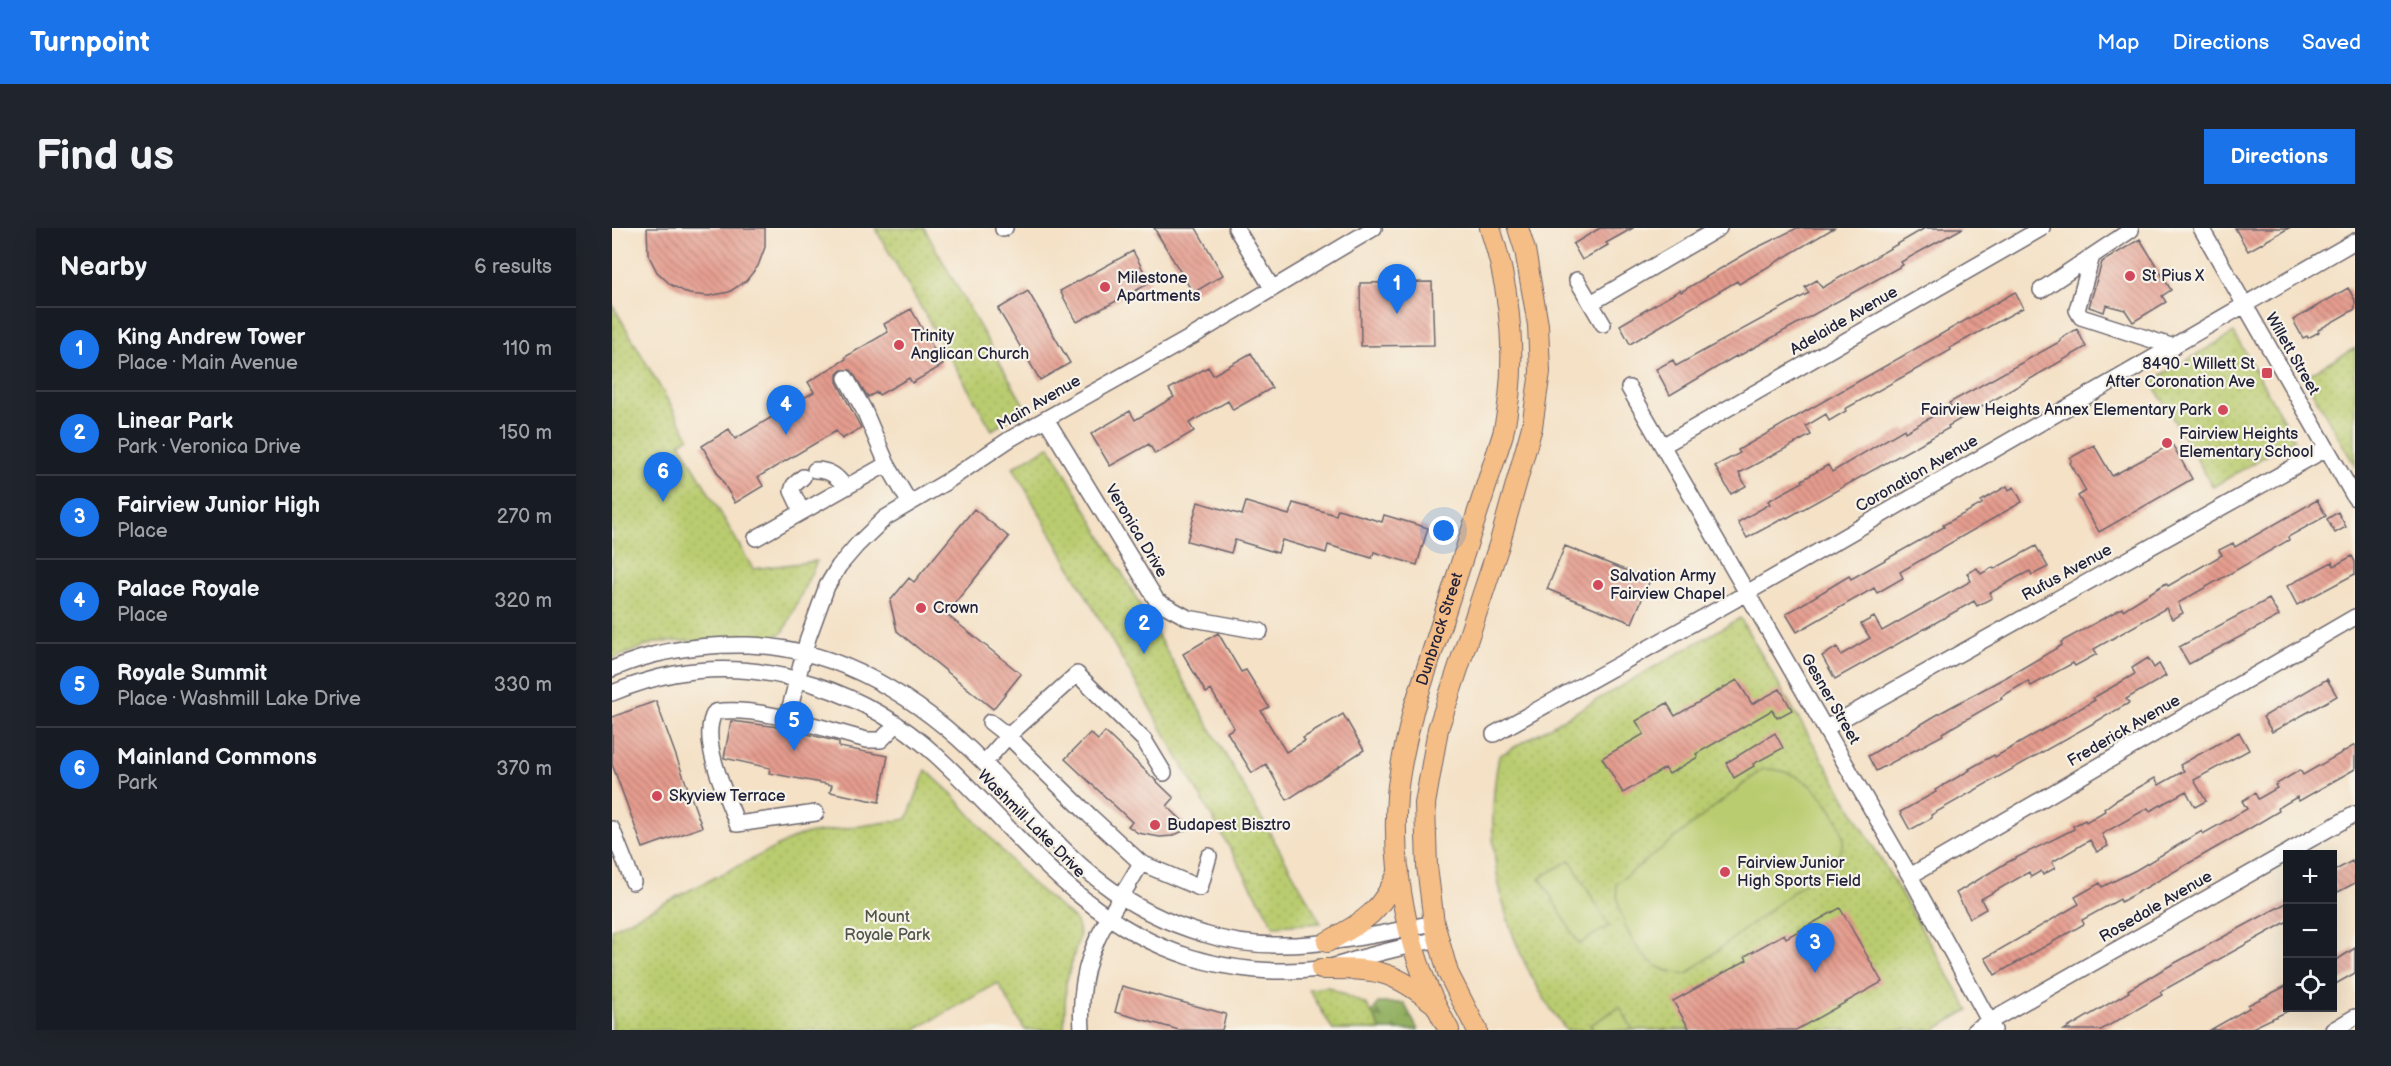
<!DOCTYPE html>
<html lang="en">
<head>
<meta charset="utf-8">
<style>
	body { margin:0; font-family:"Balsamiq Sans",sans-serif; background:#20242c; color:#f1f3f6 }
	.controls { position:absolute; right:18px; bottom:18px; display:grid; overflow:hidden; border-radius:0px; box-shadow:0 6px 24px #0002 }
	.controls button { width:54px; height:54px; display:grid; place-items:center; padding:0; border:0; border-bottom:2px solid #363941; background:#171b24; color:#f1f3f6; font:30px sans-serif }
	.you { position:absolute; left:832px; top:303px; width:21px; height:21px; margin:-15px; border:4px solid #fff; border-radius:50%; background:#1a73e8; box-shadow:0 0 0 9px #1a73e833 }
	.badge { display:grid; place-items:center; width:39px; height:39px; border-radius:50%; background:#1a73e8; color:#fff; font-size:20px; font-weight:700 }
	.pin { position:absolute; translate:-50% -50px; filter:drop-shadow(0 2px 3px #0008) }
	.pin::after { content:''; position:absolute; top:32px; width:21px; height:18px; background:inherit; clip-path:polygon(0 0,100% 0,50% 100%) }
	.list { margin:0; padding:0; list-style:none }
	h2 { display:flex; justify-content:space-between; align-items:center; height:78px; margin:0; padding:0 24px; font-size:26px }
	h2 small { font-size:20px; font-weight:400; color:#9ea1a6 }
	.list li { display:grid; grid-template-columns:39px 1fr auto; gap:18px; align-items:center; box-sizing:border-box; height:84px; padding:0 24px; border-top:2px solid #363941 }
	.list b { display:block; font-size:22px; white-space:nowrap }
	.list p { margin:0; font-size:20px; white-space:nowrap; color:#9ea1a6 }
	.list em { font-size:20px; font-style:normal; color:#9ea1a6 }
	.icon { flex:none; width:33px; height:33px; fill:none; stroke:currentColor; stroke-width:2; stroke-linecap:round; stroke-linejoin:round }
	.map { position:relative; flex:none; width:1743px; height:802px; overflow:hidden; border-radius:0px }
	header { display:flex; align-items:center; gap:36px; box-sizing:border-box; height:84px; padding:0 30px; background:#1a73e8; color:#fff }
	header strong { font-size:28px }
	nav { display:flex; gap:33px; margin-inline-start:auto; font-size:21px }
	.intro { display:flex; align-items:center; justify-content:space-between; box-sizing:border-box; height:144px; padding:0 36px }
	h1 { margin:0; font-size:42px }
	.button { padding:15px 27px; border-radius:0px; background:#1a73e8; color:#fff; font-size:21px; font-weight:700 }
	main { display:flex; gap:36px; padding:0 36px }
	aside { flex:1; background:#171b24; border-radius:0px; box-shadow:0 6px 24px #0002 }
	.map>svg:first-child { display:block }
</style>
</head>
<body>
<header>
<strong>Turnpoint</strong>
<nav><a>Map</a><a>Directions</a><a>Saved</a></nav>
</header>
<div class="intro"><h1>Find us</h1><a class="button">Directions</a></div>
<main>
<aside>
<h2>Nearby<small>6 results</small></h2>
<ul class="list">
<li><span class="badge">1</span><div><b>King Andrew Tower</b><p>Place · Main Avenue</p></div><em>110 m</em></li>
<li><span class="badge">2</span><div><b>Linear Park</b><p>Park · Veronica Drive</p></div><em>150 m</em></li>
<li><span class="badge">3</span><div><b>Fairview Junior High</b><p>Place</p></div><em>270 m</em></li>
<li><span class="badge">4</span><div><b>Palace Royale</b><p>Place</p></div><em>320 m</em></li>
<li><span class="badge">5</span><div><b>Royale Summit</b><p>Place · Washmill Lake Drive</p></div><em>330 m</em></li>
<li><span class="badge">6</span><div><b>Mainland Commons</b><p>Park</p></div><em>370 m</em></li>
</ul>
</aside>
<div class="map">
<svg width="1743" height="802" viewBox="0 0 1743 802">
	<defs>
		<pattern id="forest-firs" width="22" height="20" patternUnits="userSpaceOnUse" patternTransform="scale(1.5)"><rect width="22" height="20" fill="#93b062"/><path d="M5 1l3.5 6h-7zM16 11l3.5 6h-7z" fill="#788f52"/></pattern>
		<pattern id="park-dots" width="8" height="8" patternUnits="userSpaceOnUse" patternTransform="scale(1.5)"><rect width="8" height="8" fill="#bacc6f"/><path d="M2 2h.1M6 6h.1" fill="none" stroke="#a0af61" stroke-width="1.8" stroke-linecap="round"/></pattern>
		<pattern id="building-back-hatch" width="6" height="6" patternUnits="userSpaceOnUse" patternTransform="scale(1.5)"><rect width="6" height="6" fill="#e59c8e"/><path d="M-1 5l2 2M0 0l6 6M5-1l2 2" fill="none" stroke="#b97f75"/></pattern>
	</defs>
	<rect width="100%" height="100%" fill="#f7f3e8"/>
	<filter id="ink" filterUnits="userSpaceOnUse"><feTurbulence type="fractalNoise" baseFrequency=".0167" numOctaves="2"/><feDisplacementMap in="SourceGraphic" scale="12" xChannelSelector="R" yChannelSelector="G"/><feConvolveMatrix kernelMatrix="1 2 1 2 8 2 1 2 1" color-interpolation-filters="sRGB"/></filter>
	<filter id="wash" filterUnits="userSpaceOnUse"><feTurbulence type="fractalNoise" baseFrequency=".008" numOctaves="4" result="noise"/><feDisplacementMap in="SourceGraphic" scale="24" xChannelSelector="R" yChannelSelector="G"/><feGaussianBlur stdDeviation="1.35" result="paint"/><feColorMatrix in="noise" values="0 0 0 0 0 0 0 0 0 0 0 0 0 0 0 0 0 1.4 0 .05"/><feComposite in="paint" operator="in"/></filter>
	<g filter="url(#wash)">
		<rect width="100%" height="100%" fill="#f4e1c6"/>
		<!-- forest -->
		<path fill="url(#forest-firs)" stroke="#5a694e" stroke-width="1.5" d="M766,775h26l14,27h-46l-5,-7z"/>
		<!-- park -->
		<path fill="url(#park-dots)" stroke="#6e7755" stroke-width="1.5" d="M263,0h49l102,181 -34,21z
			M0,76l77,133 -9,6 73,126 64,-8 -33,70 -12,8 -115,3 -45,17z
			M1622,105l60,106 -81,48 -62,-106z
			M1743,120v118l-51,-89z
			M438,218l271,477 -47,3 -261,-459z
			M1128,390l229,392 -35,20h-368c-61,-80 -86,-174 -67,-274z
			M314,542l26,24 76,86 47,40 5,14 -14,49 -2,47h-39l-27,-47 -83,47h-303v-101l188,-94 107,-16z
			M716,759l39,18 14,25h-48l-24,-41z"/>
		<!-- pitch -->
		<path fill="#bacc6f" stroke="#6e7755" stroke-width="1.5" d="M1151,541c34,-1 60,22 75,52 3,7 7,16 5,23 -1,6 -6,11 -9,16l-147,114c-8,-2 -20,-2 -27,-6 -29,-17 -42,-52 -44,-84z
			M958,632l39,66 -30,18 -39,-66z
			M1008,779l13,23h-40l-3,-5z"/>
		<g id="blocks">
			<!-- building -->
			<path fill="url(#building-back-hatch)" d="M35,0h118v19l-7,19 -12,15 -17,11 -20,4 -20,-2 -18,-9 -14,-13 -9,-18z
				M542,0h42l27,47 -30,18z
				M988,0h33l-27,15 2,2 -26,15 -9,-16z
				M1185,0h37l-95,56 -2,-3 -107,63 -10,-19 60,-35 1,2 71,-42z
				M1313,0h38l-62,34 2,3 -166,92 -1,-1 -66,39 -14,-26 17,-9 3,6 133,-73 -4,-6 12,-7 5,8z
				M1623,0h54l-41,23z
				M1528,11l31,51 -9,6 4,6 -33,20 -8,-12 -19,-5 -2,7 -15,-5 13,-45z
				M521,23l17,32 -73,39 -17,-31z
				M820,54l2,63 -73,1 -1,-63z
				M1736,60l7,12v9l-37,21 1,2 -11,6 -1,-2 -4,2 -10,-18z
				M416,63l42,72 -30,17 -42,-71z
				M1403,64l8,16 -73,40 1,2 -106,59 1,2 -17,10 -3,-7 -20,12 5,9 -72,38 7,13 -15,8 -16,-28 25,-13 -2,-3z
				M299,81l32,56 -31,18 -3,-5 -30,17 -2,-3 -9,5 -17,-27h-10l-4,4v8l24,46 -19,11 -6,-8 -78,46 5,9 -28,17 -33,-57 27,-17 6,10 79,-47 -6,-10 38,-23 -1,-2 43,-25 -4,-8z
				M1465,101l9,18 -138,79 1,2 -162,90 -1,-1 -39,21 -9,-16 32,-18 -2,-3 35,-19 -1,-2 26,-15 4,7 72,-43 1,3 46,-26 -2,-3 112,-62 -1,-2z
				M639,125l21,35 -39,22 -5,-9 -39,22 5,8 -39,23 -6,-10 -39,22 -19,-32 39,-23 5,9 39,-23 -5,-8 39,-22 5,8z
				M1560,216l20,35 -93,53 -21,-36 8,-5 -16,-28 2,-2 -2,-3 24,-13 18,31z
				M1395,258l2,4 5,-3 8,15 -122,70 3,6 -26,15 -3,-5 -77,44 -11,-18 63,-38 2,3 93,-52 -1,-2 39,-21 -1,-3z
				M1705,272l9,16 -38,21 1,3 -111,63 5,10 -11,6 -6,-11 -72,41 3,5 -22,12 -2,-3 -42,23 -3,-5 -27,16 1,2 -60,34 1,2 -67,36 -8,-15 72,-43 81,-44 41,-24 -1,-3 61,-34 1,2 43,-27 2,3 54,-31 -3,-5 14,-7 2,4z
				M586,274l44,13 4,-13 43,13 4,-12 43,12 2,-6 44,13 2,-7 44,13 -11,37 -43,-13 -2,6 -44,-13 -2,8 -44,-13 -4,13 -43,-13 -4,13 -44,-12z
				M362,281l35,28 -63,77 75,60 -28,35 -96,-78 -7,-30 19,-23 5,4z
				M1726,284l8,15 -11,6 -8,-14z
				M953,318l85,34 -18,43 -85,-34z
				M1424,318l12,21 -16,8 -2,-4 -12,6 -28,16 2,5 -15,8 -3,-5 -139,78 -13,-23 15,-9 4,8 29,-17 -9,-14 13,-7 8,14 89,-50 -4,-8 10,-5 4,6 12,-7 1,2z
				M1740,328l3,6v12l-58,31 -10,-19 45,-24 2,4z
				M1657,371l10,17 -90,48 -10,-17z
				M606,405l23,39 5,-2 23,37 -8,4 25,41 19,-11 -2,-3 40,-24 21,36 -77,50 -21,-36 -14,9 -25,-41 7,-4 -23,-38 -5,3 -23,-39z
				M1536,430l6,10 5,-4 7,12 -40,23 3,4 -198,112 1,3 -22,12 -10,-18 36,-20 -1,-2 35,-20 -1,-1 25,-14 1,2 100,-57 -2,-2 42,-24 -3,-6z
				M1715,451l10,17 -65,36 -9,-15z
				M1125,452l15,24 28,-15 12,21 -15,8 -5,-8 -76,44 2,3 -29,17 -4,-6 -42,25 -21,-35 42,-24 -8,-13 31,-18 8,13z
				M44,473l46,126 -59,21 -31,-84v-47z
				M119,493l48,6 60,15v5l49,9 -9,46 -49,-10 2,-7 -63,-12 1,-5 -46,-10z
				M493,504l69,66 -7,8 23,22 -18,8 -12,1 -22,-4 -10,-7 4,-4 -67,-63 25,-26 8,7z
				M1627,504l10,18 -55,30 12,21 -11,6 -9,-16 -36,20 -2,-3 -46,26 6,12 -11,6 -7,-12 -38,22 3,6 -12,7 -2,-4 -10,6 -2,-5 -48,27 5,10 -16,9 -14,-25 50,-30 68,-34 -1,-3 12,-6 1,2 19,-11 -1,-2 11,-8 40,-23 4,7 25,-14 -4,-6z
				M1163,505l8,15 -30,16 1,2 -20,12 -8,-15z
				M1743,517v24l-56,32 -2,-4 -19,11 1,3 -32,19 -126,72 -1,-3 -38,21 2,4 -89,51 -10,-17 94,-54 -4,-7 25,-14 2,4 34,-17 66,-39 1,3 44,-25 -5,-8 13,-8 3,6 19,-11 -2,-3 25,-15 3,5z
				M1740,633l3,6v16l-17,9 -6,-10v-10z
				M1676,674v19l-128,71 2,3 -61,35h-37l65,-38 -1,-2 34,-20z
				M1228,680l42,74 -86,48h-106l-17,-29 74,-41 -2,-4 39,-22 2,4z
				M1743,720v25l-23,13v-23z
				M1676,757v26l-40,19h-38l39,-22 -1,-3z
				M510,758l104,28 -4,16h-43l-64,-18z"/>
		</g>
	</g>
	<g filter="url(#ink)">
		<use href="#blocks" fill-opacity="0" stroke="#6c656c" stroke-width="1.5"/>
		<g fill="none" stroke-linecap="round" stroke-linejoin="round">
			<defs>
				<path id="minor" d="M624,0l36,60
					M1589,0l154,270
					M391,1l2,-1
					M1480,28l-15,54 4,7 93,30
					M965,52l26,44
					M1429,62l90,-60
					M979,75l128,-75
					M234,150l18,32 23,54 22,38
					M1017,160l281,488 84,154
					M434,191l111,182 31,17 72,13
					M1052,217l378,-217
					M203,242c15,0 22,6 30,17
					M190,284l-10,-21 2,-6 9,-8
					M144,310l131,-74
					M0,441c43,-19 89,-25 136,-24 92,3 173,54 236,118 39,39 72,85 117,119 31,24 66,41 103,52 74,24 156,4 230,-11
					M0,465c20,-8 41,-15 62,-19 94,-17 194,18 263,82 82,76 142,166 253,201 41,13 88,17 130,12 14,-2 27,-7 41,-11 25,-7 51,-13 77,-19
					M175,491l21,-81 19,-52 12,-20 18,-21 28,-27 61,-36 64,-43 183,-103 181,-108
					M378,494l18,14 69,-62 67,66 20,33
					M1214,500l500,-279
					M882,506l237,-132 624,-361
					M372,535l24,-27 81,79 52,48c-35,62 -64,90 -59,167
					M204,585l-79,11c-10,-28 -39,-85 -22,-112 43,-7 109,17 152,28h14l16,-16
					M0,601l21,53
					M529,635l59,25 9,-32
					M1298,648l445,-259
					M1363,802l380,-216
					M1721,802l22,-13"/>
				<g id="major">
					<path d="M715,714c39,-22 53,-29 72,-71"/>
					<path d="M709,741c52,0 69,-1 111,33"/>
					<path id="s1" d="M837,802c-40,-69 -58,-154 -52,-234 2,-29 10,-57 16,-85l90,-277c15,-68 9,-140 -13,-206"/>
					<path d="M865,802l-29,-57 -14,-50 -7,-57 -2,-62 13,-75 61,-184 33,-118 8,-55 -2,-47 -13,-75 -7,-22"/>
				</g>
			</defs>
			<!-- minor casing -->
			<use href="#minor" stroke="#6c656c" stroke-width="18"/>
			<!-- major casing -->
			<use href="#major" stroke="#6c656c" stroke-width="22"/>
			<!-- minor -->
			<use href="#minor" stroke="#fff" stroke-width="15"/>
			<!-- major -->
			<use href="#major" stroke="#f6be87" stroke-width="20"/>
		</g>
	</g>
	<!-- markers -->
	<g fill="#d1495b" stroke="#f7f3e8" stroke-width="2">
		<circle cx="1518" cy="48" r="6"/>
		<circle cx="493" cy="59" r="6"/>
		<circle cx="287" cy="117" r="6"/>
		<rect x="1649" y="139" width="12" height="12" rx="3"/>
		<circle cx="1611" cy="182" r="6"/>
		<circle cx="1555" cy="215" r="6"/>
		<circle cx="986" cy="357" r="6"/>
		<circle cx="309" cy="380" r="6"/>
		<circle cx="45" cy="568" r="6"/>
		<circle cx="543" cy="597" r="6"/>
		<circle cx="1113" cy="644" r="6"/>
	</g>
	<g text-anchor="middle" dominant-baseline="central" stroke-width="4.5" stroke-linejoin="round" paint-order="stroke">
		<!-- poi labels -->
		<g font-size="16" fill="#22223b" stroke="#f7f3e8" text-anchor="start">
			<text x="1530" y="48">St Pius X</text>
			<text x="505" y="50">Milestone<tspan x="505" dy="18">Apartments</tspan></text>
			<text x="299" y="108">Trinity<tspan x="299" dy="18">Anglican Church</tspan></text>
			<text x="1643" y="136" text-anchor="end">8490 - Willett St<tspan x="1643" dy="18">After Coronation Ave</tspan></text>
			<text x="1599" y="182" text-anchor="end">Fairview Heights Annex Elementary Park</text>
			<text x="1567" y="206">Fairview Heights<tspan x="1567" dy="18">Elementary School</tspan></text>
			<text x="998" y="348">Salvation Army<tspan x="998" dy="18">Fairview Chapel</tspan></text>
			<text x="321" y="380">Crown</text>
			<text x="57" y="568">Skyview Terrace</text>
			<text x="555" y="597">Budapest Bisztro</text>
			<text x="1125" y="635">Fairview Junior<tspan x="1125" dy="18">High Sports Field</tspan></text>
		</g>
		<!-- street labels -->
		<g font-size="16" fill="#22223b" stroke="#f7f3e8">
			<text transform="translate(1232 93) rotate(-30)">Adelaide Avenue</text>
			<text transform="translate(1680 126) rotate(60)">Willett Street</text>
			<text transform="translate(427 175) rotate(-30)">Main Avenue</text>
			<text transform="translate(1305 246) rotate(-30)">Coronation Avenue</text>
			<text transform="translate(524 303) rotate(59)">Veronica Drive</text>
			<text transform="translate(1455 345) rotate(-29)">Rufus Avenue</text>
			<text stroke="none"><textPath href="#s1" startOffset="416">Dunbrack Street</textPath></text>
			<text transform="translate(1218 471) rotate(60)">Gesner Street</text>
			<text transform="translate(1512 503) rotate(-30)">Frederick Avenue</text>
			<text transform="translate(419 596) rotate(45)">Washmill Lake Drive</text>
			<text transform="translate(1544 679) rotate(-30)">Rosedale Avenue</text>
		</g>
		<!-- park labels -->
		<g font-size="16" fill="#50554b" stroke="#f7f3e8">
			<text x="275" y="689">Mount<tspan x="275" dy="18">Royale Park</tspan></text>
		</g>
	</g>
</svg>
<div class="controls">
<button>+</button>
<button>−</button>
<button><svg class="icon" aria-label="locate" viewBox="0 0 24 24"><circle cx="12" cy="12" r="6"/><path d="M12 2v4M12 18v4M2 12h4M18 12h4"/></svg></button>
</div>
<div class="you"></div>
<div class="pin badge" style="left:785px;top:86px">1</div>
<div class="pin badge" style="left:532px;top:426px">2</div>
<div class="pin badge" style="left:1203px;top:745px">3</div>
<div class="pin badge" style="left:174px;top:207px">4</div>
<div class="pin badge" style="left:182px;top:523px">5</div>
<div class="pin badge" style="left:51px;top:274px">6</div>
</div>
</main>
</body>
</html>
